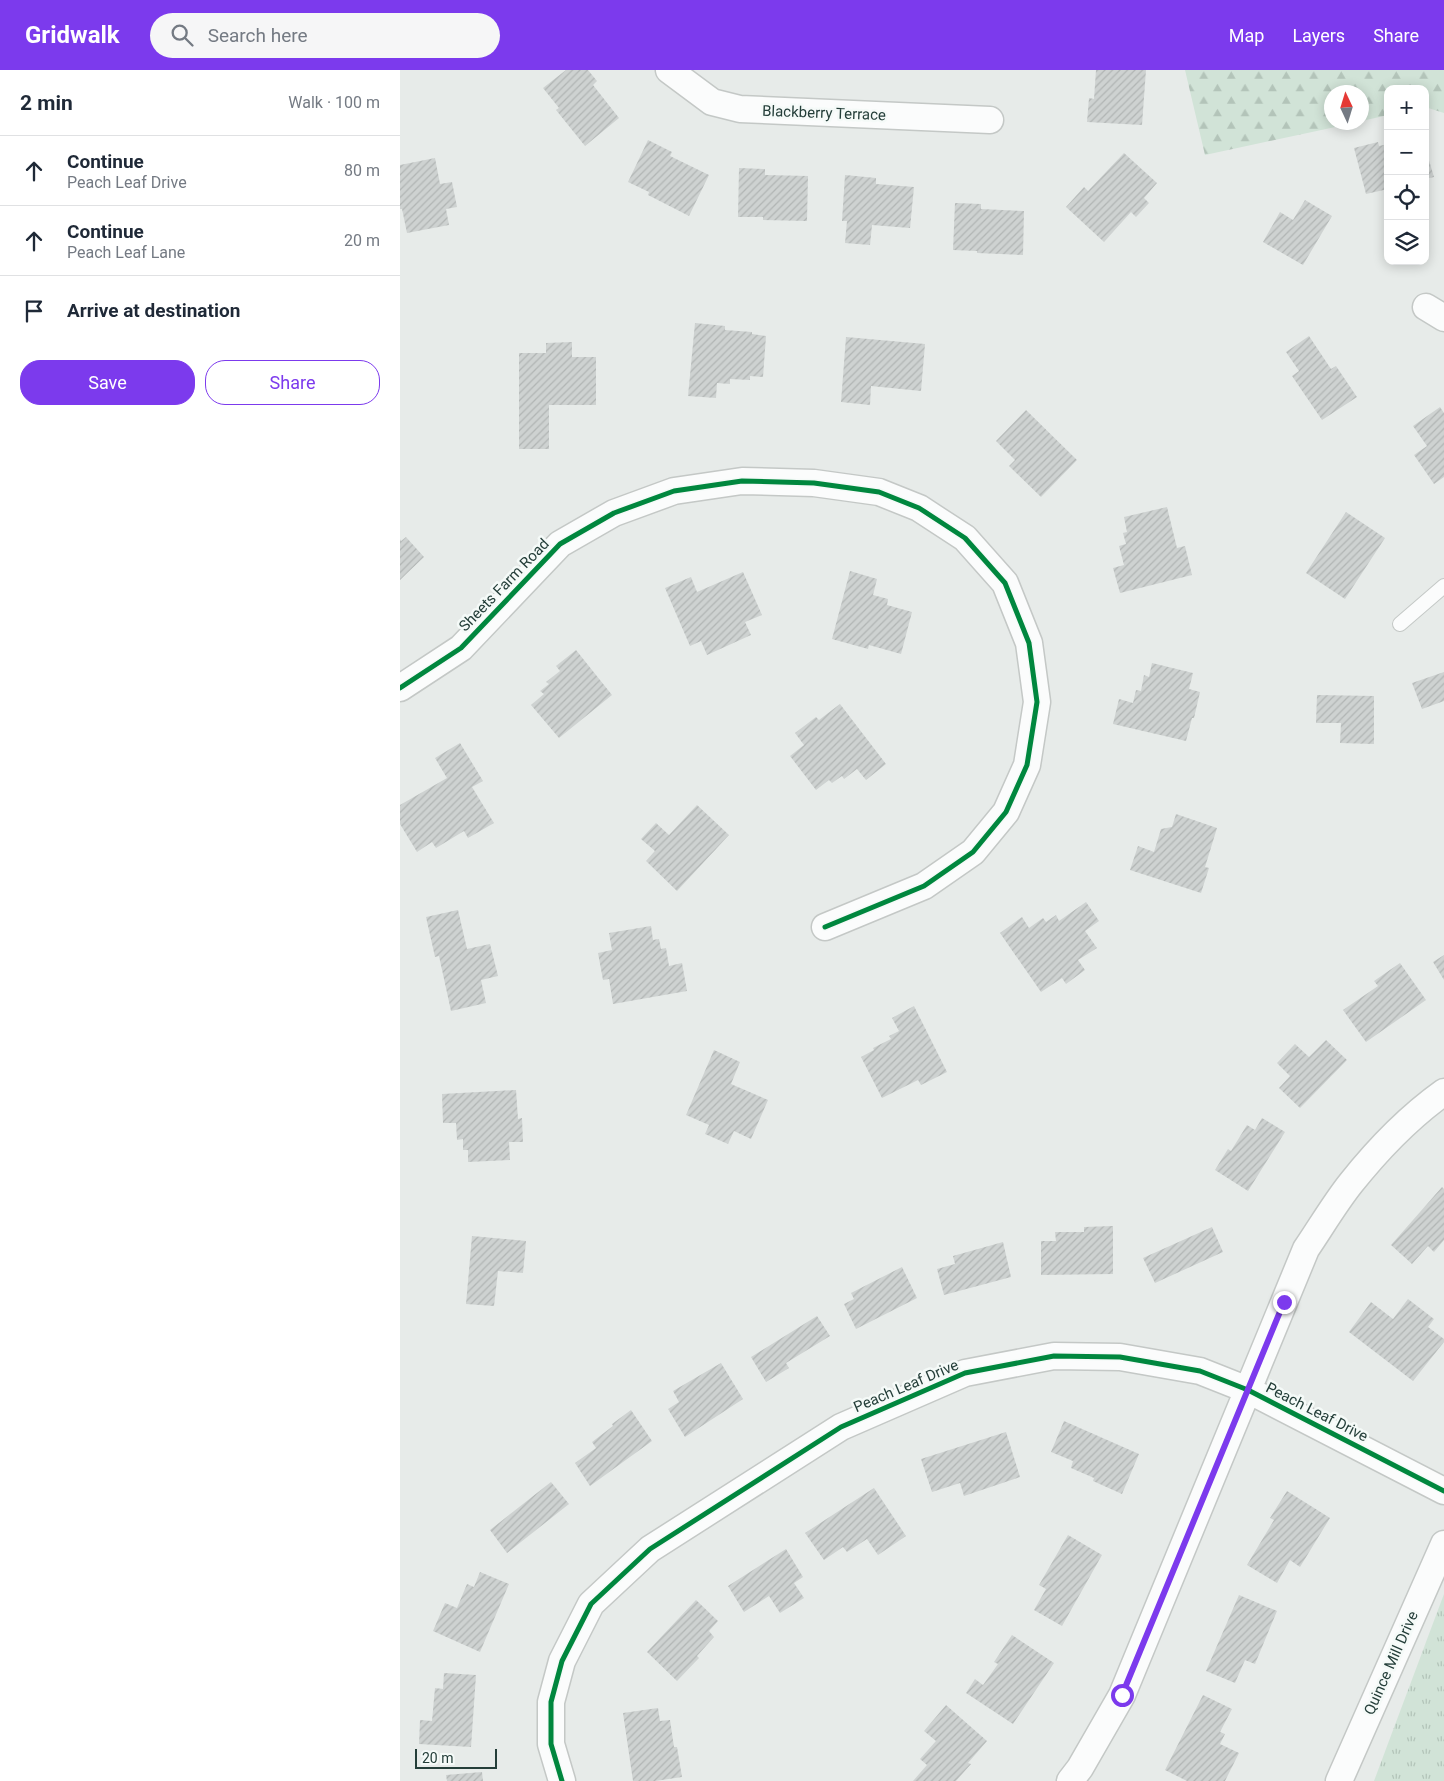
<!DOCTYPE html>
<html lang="en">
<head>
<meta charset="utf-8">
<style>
	body { margin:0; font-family:Roboto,sans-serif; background:#f6f6f7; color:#1f2937 }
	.controls { position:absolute; right:15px; top:15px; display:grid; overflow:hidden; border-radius:10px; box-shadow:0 2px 12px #0003 }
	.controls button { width:45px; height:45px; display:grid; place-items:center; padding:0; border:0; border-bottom:1px solid #e0e1e3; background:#fff; color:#1f2937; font:25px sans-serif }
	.compass { position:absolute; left:924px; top:15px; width:45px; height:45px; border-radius:50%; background:#fff; box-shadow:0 2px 12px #0003; rotate:356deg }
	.scale { position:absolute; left:15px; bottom:12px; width:82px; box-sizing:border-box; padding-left:5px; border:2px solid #243e39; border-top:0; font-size:14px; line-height:18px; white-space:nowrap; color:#243e39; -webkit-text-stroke:4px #f5faf8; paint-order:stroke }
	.stop { position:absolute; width:15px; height:15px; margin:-11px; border:4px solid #7c3aed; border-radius:50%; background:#fff }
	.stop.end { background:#7c3aed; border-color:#fff; box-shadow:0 1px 5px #0008 }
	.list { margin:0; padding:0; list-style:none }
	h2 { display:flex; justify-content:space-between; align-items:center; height:65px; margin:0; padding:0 20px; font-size:21px }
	h2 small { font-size:16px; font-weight:400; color:#747a83 }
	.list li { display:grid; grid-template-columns:32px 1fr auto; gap:15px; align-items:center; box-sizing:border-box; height:70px; padding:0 20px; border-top:1px solid #e0e1e3 }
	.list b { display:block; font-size:19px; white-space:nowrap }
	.list p { margin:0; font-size:16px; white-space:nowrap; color:#747a83 }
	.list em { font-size:16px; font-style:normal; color:#747a83 }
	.actions { display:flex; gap:10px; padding:15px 20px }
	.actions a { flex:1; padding:11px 0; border:1px solid #7c3aed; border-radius:20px; text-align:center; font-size:18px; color:#7c3aed }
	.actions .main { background:#7c3aed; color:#fff }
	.icon { flex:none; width:28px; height:28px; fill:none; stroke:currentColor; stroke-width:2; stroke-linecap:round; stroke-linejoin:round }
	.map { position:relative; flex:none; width:1044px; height:1711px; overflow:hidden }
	header { display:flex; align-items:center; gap:30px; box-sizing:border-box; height:70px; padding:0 25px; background:#7c3aed; color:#fff }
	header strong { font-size:24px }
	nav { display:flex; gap:28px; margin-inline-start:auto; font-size:18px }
	.search { width:350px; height:45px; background:#f6f6f7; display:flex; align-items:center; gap:12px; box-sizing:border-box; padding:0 18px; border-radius:28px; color:#747a83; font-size:19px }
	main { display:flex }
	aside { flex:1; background:#fff }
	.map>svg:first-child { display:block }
</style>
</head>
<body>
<header>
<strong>Gridwalk</strong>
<div class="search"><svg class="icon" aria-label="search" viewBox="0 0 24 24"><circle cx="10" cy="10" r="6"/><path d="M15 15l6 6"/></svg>Search here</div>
<nav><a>Map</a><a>Layers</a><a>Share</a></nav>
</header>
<main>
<aside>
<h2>2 min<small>Walk · 100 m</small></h2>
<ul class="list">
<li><svg class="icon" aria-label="ahead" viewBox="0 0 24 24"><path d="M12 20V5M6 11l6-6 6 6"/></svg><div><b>Continue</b><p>Peach Leaf Drive</p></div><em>80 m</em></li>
<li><svg class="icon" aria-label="ahead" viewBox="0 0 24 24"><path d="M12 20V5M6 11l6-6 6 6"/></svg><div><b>Continue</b><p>Peach Leaf Lane</p></div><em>20 m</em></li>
<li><svg class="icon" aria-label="arrive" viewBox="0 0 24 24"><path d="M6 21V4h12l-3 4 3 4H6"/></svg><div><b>Arrive at destination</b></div></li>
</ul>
<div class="actions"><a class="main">Save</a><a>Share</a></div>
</aside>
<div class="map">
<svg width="1044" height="1711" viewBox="0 0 1044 1711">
	<defs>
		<pattern id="grass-tufts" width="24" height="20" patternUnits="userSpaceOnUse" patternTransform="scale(1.25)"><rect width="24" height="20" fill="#d1e3d7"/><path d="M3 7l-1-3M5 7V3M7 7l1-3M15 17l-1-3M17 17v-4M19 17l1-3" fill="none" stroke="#b3c4b9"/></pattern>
		<pattern id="forest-firs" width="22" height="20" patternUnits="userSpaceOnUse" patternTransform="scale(1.25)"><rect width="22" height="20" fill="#d1e3d7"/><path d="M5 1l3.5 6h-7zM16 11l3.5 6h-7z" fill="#b3c4b9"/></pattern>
		<pattern id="building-hatch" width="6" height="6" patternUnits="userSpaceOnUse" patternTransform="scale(1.25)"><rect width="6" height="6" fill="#ced2d1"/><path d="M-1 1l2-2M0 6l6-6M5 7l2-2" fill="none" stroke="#b1b5b4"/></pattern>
	</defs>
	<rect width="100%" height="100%" fill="#e7ebe9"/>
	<!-- grass -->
	<path fill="url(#grass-tufts)" d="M1044,1524v187h-70z"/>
	<!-- forest -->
	<path fill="url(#forest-firs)" d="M785,0h259v43l-19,-6v-18h-37v26l-26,6v-29h-30v30l22,1 -149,32z"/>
	<!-- building -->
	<path fill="url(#building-hatch)" d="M166,0h22l9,11 -4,4 26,33 -34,28 -29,-36 3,-2 -16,-20z
		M696,0h50l-4,55 -55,-3 2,-24 5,1z
		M248,70l24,12 -2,4 39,19 -20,41 -41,-21 1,-3 -21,-10z
		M978,72l1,4 9,-2v45l-22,5 -12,-46z
		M1025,77l9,30 -9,2z
		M724,83l33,30 -13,15 5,5 -13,14 -5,-5 -27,30 -38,-35 18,-20 4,4z
		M35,88l5,26 12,-2 5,25 -11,2 3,16 -42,8 -5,-24h-2v-44z
		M339,98l26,1v6l43,1 -1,45 -44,-1v-3h-25z
		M445,105l31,3v6l38,3 -4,41 -38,-3 -2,20 -25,-2 2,-22h-5z
		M905,130l27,16 -29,49 -40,-23 17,-30 13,8z
		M555,133l26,1v5l43,2 -1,44 -46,-2v-2l-24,-1z
		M295,253l30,3v4l27,2v2l14,2 -3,41 -13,-1v4l-20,-1v5l-13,-1 -1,15 -28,-2z
		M909,266l22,33 5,-3 21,31 -35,23 -30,-44 7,-5 -13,-19z
		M446,267l79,7 -4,47 -50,-5 -1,19 -29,-3z
		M172,272v15h24v48h-47v44h-30v-96h27v-10z
		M1040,337l4,6v64l-10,7 -20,-29 13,-9 -14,-20z
		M626,340l51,50 -36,37 -32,-31 6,-6 -19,-19z
		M767,437l10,41 8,-2 7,29 -72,18 -7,-25 11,-3 -5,-19 7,-2 -3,-11 4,-1 -3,-15z
		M946,442l39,26 -40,61 -39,-26z
		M6,467l18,20 -24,23v-41l1,2z
		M450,501l27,8 -4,16 15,4 -1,6 25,7 -11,42 -32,-9 -1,4 -36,-10z
		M343,502l19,43 -17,7 6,13 -44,20 -6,-14 -11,5 -25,-58 26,-11 6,15z
		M176,580l36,45 -53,43 -28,-33 13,-11 -4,-3 9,-7 -3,-2 14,-11 -4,-5z
		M752,593l41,10 -4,16 11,3 -6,26h-2l-6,23 -73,-17 6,-25 14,4 3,-13 5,1 3,-16 5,2z
		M1044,602v29l-22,8 -10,-26z
		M917,625l57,1v48l-34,-1 1,-20h-25z
		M440,634l46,60 -20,16 -9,-11 -13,10 -2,-3 -10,7 -3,-3 -13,10 -26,-34 14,-11 -9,-12 21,-16 3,3z
		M60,673l23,38 -11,6 22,36 -26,15 -4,-7 -28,17 -4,-6 -15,10 -17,-28v-19l47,-27 -12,-20z
		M297,735l32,30 -52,56 -31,-30 9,-10 -14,-12 15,-16 13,12z
		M776,744l41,14 -12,39 4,1 -8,25 -71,-23 8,-24 16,6 7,-23 11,-2z
		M686,832l13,19 -14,10 12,17 -19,12 7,10 -19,14 -4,-6 -21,14 -41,-59 22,-16 7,11 14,-10 3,4 10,-7 3,6z
		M58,840l9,39 23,-5 8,32 -17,4 5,23 -35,8 -12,-55 -4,1 -9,-40z
		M251,856l2,14 6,-1 2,10 5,-1 3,18 13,-3 5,28 -74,13 -4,-25 -6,1 -5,-27 14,-3 -3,-17z
		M1044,885v25l-11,-18z
		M1000,893l26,37 -60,42 -23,-32 35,-24 -4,-5z
		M514,936l33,66 -26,13 -3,-5 -36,18 -21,-41 13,-7 -1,-2 18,-9 -2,-3 10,-5 -7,-13z
		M926,970l21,20 -47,48 -21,-20 11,-12 -13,-13 18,-19 14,13z
		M314,980l26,12 -9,22 37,16 -17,39 -17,-8 -6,13 -23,-10 4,-9 -23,-10z
		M116,1020l2,29 4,-1 1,24h-14l1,18 -42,2v-12h-5v-11l-6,1 -1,-17h-13l-1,-29z
		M862,1048l23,14 -37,59 -33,-21 13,-21 3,2 16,-26 8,5z
		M1042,1117l2,2v51l-10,12 -6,-6 -16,18 -21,-19z
		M713,1156v48l-72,1v-34h15l-1,-9h29v-5z
		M812,1157l11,25 -68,31 -12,-25z
		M72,1166l54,5 -3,32 -25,-2 -4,35 -28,-2z
		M603,1172l8,35 -67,18 -7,-26 18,-5 -2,-8z
		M502,1197l15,31 -61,31 -12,-25 10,-5 -3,-6z
		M1008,1229l26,20 -6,8 16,12v3l-31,39 -64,-49 22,-30 22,17z
		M417,1246l13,20 -44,27 3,5 -23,14 -15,-25z
		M321,1293l22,36 -58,38 -17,-28 11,-7 -6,-11z
		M231,1340l21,31 -62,45 -15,-23 21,-15 -4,-6 21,-16 -1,-2z
		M664,1351l75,33 -17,40 -29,-13 1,-3 -23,-10 2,-7 -22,-9z
		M606,1362l14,45 -56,19 -4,-13 -28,9 -11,-33z
		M151,1412l18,22 -62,49 -17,-23z
		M474,1418l32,48 -28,19 -11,-16 -20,13 -4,-5 -19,13 -19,-27z
		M887,1421l43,27 -30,49 -10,-7 -13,23 -30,-18 27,-45 -4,-2z
		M668,1465l34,20 -40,71 -28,-16 12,-21 -7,-4z
		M386,1479l17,28 -9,6 10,15 -24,15 -11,-17 -25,16 -16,-26z
		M80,1502l29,12 -29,68 -47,-21 12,-28 12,5 10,-24 7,3z
		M839,1525l38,16 -22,53 -10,-4 -10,23 -29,-12z
		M296,1530l22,21 -9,10 5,6 -17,19 2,2 -22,23 -30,-29z
		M612,1565l42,28 -41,61 -47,-31 9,-14 8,6 15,-21 -4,-2z
		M44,1603l32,2 -5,72 -52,-3 1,-24 12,1 3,-33 8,1z
		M803,1625l29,14 -12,23 5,2 -5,10 19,9 -14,28h-38l-22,-11z
		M546,1635l41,36 -19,22 3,1 -15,17h-43l14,-16 -7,-6 16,-18 -12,-10z
		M258,1638l2,13 10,-1 4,27h3l5,30 -27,4h-22l-10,-68z
		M82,1702l1,9h-36l-1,-6z"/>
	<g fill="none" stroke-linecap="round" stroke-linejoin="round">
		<defs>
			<path id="service" d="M1000,554l44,-38"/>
			<path id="minor" d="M269,0l43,32 28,7 250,11
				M1026,237l18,11
				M0,618l61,-40 99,-104 54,-31 60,-22 68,-10 72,2 65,9 40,16 46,30 40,45 24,60 8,59 -10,63 -21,47 -33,40 -49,34 -99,41
				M162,1711l-11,-37v-42l11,-41 29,-57 59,-55 191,-122 124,-54 89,-17 66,1 80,14 48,19 196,101
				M670,1711l10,-13 42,-73 184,-446c15,-22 29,-46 45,-66 27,-34 58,-66 93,-91
				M939,1711l105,-237"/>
		</defs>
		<!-- service casing -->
		<use href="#service" stroke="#c4c8c6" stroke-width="16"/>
		<!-- minor casing -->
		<use href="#minor" stroke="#c4c8c6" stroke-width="29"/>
		<!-- service -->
		<use href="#service" stroke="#fbfcfc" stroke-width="14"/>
		<!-- minor -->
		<use href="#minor" stroke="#fbfcfc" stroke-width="26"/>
		<defs>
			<path id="cycleway" d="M0,618l61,-40 99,-104 54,-31 60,-22 68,-10 72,2 65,9 40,16 46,30 40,45 24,60 8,59 -10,63 -21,47 -33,40 -49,34 -99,41
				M162,1711l-11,-37v-42l11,-41 29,-57 59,-55 191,-122 124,-54 89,-17 66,1 80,14 48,19 196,101"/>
		</defs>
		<!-- cycleway casing -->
		<use href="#cycleway" stroke="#f5faf8" stroke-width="8"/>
		<!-- cycleway -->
		<use href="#cycleway" stroke="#00873e" stroke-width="5"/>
	</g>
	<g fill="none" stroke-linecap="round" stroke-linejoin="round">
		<!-- route -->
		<path stroke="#7c3aed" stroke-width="6" d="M722,1625l162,-393"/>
	</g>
	<g text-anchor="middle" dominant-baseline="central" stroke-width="5" stroke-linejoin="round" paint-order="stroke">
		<!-- street labels -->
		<g font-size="15" fill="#243e39" stroke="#f5faf8">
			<text transform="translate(424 43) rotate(2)">Blackberry Terrace</text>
			<text transform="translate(104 515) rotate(-46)">Sheets Farm Road</text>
			<text transform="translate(506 1316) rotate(-23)">Peach Leaf Drive</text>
			<text transform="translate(917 1342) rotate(27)">Peach Leaf Drive</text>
			<text transform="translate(991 1593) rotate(-66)">Quince Mill Drive</text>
		</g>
	</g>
</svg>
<div class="controls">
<button>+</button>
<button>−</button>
<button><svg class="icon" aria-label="locate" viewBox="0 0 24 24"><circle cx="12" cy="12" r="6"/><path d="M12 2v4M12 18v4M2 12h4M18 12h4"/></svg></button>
<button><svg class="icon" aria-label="layers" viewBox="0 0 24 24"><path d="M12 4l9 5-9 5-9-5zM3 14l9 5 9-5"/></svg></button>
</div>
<svg class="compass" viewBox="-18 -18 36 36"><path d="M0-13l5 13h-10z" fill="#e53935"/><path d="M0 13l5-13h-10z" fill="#747a83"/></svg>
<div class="scale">20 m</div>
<div class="stop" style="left:722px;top:1625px"></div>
<div class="stop end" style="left:884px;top:1232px"></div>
</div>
</main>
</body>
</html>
